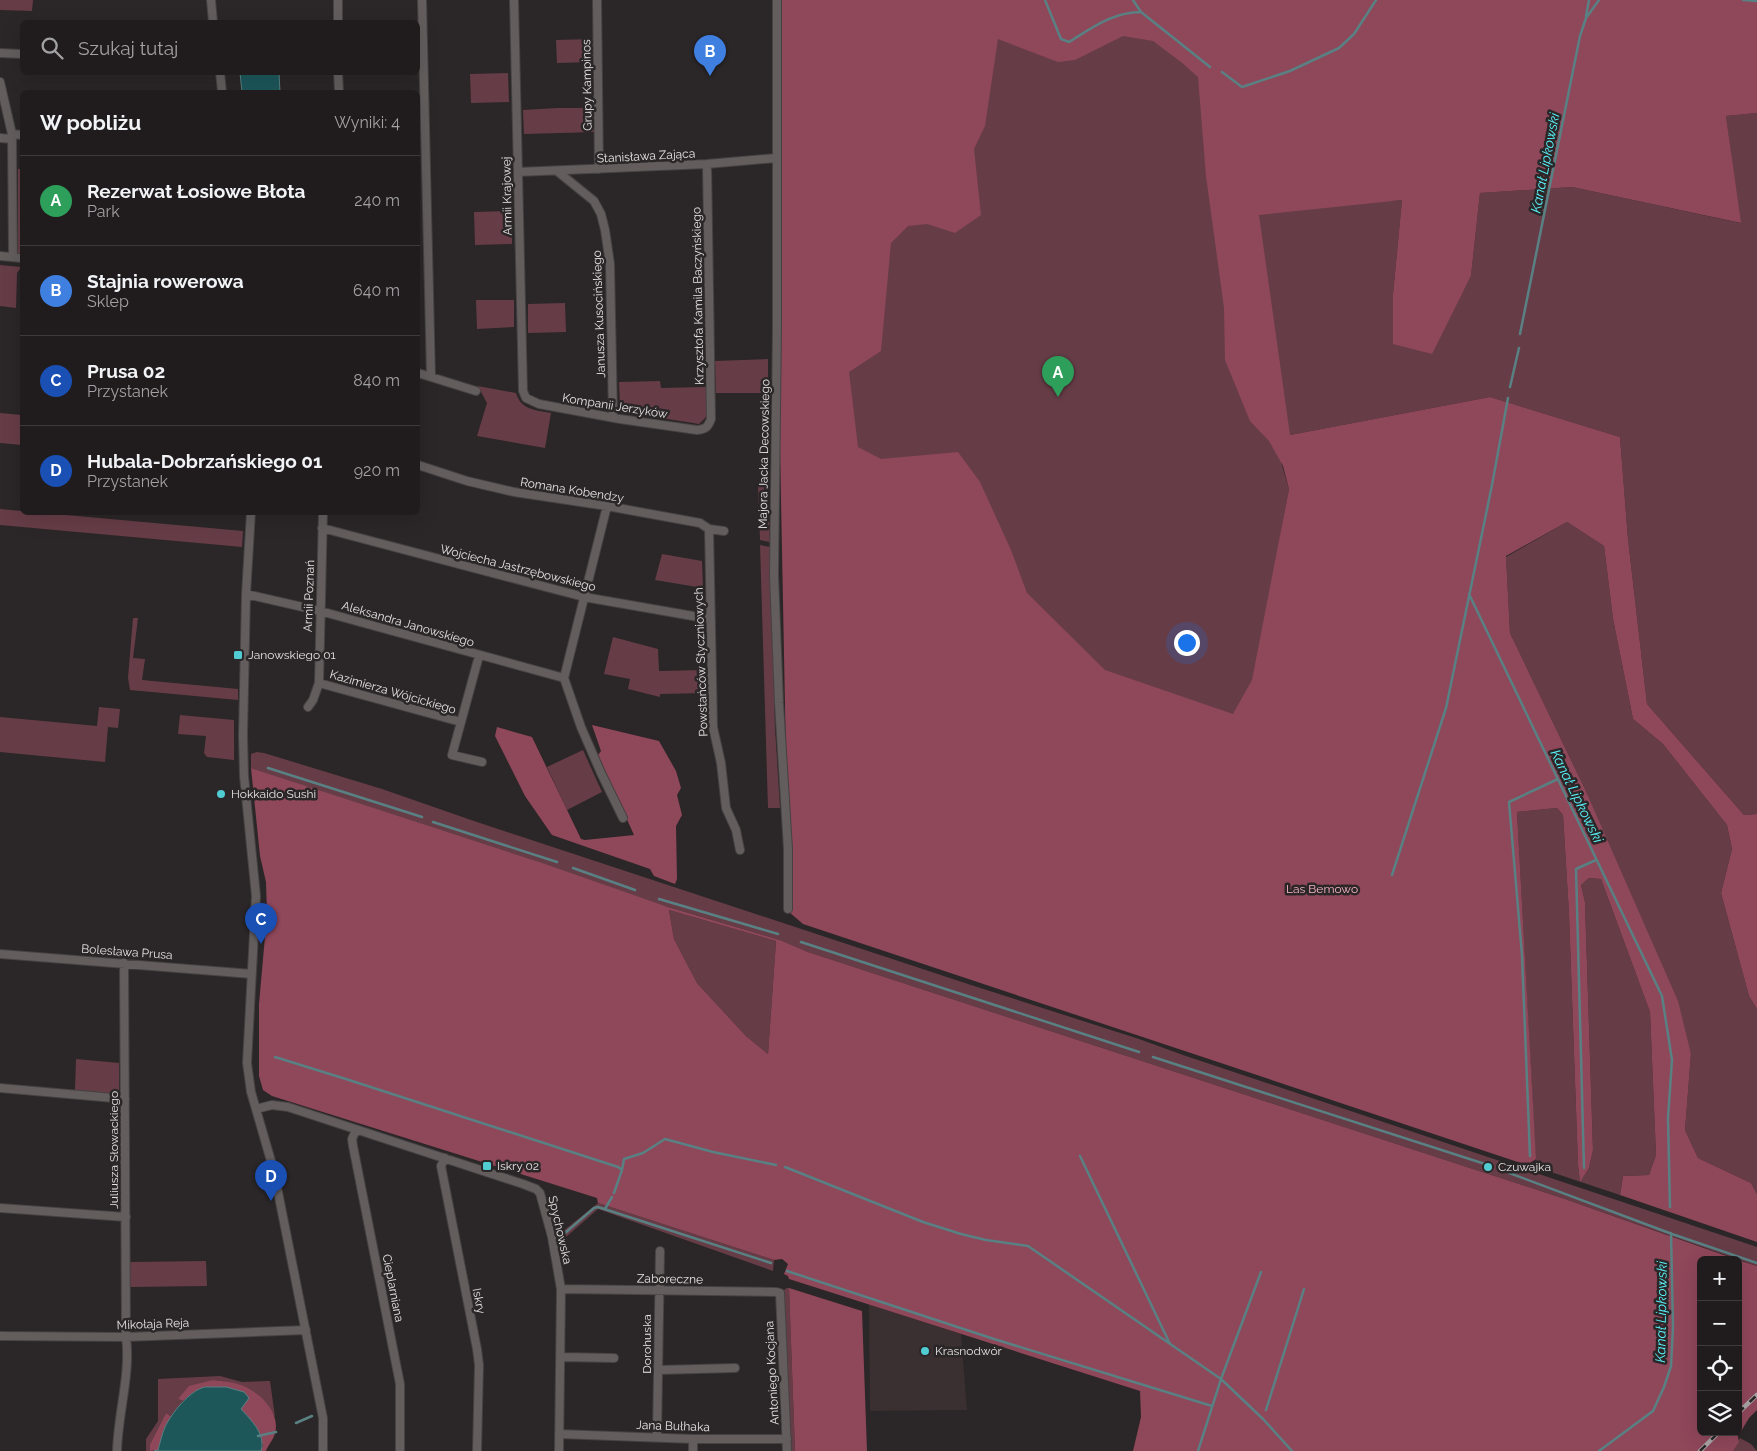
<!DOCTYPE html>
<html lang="pl">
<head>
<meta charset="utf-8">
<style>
	body { margin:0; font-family:Raleway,sans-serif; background:#2d292a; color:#f1f3f6 }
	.controls { position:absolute; right:15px; bottom:15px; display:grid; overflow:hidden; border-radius:8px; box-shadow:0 5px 20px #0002 }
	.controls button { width:45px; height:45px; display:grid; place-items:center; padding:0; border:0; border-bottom:1px solid #3d3a3b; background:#201c1d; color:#f1f3f6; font:25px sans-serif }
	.you { position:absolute; left:1186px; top:642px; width:18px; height:18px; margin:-12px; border:4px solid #fff; border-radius:50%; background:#1a73e8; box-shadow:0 0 0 8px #1a73e833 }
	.badge { display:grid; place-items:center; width:32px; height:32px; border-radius:50%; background:#1a73e8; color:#fff; font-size:16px; font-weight:700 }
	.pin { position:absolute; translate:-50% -41px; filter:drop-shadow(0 1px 2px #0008) }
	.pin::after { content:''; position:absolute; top:26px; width:18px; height:15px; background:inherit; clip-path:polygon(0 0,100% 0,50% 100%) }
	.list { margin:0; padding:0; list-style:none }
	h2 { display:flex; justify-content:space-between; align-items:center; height:65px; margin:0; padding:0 20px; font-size:21px }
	h2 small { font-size:16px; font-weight:400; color:#a2a1a4 }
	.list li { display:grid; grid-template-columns:32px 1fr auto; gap:15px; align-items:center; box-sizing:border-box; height:90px; padding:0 20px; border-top:1px solid #3d3a3b }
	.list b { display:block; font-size:19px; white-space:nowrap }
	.list p { margin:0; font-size:16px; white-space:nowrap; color:#a2a1a4 }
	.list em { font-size:16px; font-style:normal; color:#a2a1a4 }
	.icon { flex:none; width:28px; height:28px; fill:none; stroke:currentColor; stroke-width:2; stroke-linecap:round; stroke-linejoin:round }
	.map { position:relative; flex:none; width:1757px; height:1451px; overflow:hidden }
	.search { position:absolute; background:#201c1d; box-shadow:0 5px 20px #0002; left:20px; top:20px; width:400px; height:55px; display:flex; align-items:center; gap:12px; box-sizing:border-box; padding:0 18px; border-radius:8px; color:#a2a1a4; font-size:19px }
	.panel { position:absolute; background:#201c1d; box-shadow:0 5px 20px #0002; left:20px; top:90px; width:400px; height:425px; border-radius:8px }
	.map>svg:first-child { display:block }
</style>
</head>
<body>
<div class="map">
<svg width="1757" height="1451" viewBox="0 0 1757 1451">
	<rect width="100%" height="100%" fill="#2b2627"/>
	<!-- built -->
	<path fill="#3a2f31" d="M869,1304l92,30 6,76 -97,1z"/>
	<!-- green -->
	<path fill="#663d47" d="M0,0h33l-1,11 -32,-1z
		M1133,24l258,177 11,-1 -9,94 38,60 40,-78 9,-83 92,-6 168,36 -14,-107 31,-3v701l-13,1 -97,-111 -19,-165 -8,-102 -130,-40 -200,38 -9,27 8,27 -15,81 -5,61 -6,33 -25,53 -138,-40 -255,-196 1,-113 43,-149 78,-73 26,-115z
		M593,39v23l-36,1 -1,-23z
		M508,73l1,29 -38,1 -1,-29z
		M558,108h36l1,24 -71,2 -1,-24z
		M18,169h4v85h-4z
		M512,211v33l-37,1 -1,-33z
		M0,265l21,2 -4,6 -1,35 -16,-2z
		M476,300h38v27l-37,2z
		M565,303l1,29 -38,1v-29z
		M768,359v34h-52l-1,-32z
		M660,381l1,7 45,-1v30l-7,7 -75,-12 -4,-6 -1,-24z
		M478,386l38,7c5,17 19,17 35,20l-6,35 -68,-12 10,-33z
		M0,413l22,2v30l-22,-2z
		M758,484l9,1 3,57 -10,-2z
		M0,509l22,2v1l22,1 199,18 -1,16 -242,-22z
		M1567,522l37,24 9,73 20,100 30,25 64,81 5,24 -11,44 28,103 8,13v185l-6,-11 -53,-25 -13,-28 6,-76 -107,-267 -74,-154 -4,-76z
		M760,545l10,2 5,181 5,80h-12z
		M662,554l40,7 1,27 -48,-8z
		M133,618h5l-5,40 12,1 -3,21 96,9v11l-108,-10 -2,-12z
		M613,637l45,12 1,22 46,-1 1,23 -46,1v3l-32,-8 2,-10 -26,-5z
		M99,707l21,2 -2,19 -10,-1 -3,35 -105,-10v-35l97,9z
		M180,715l54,5v40l-27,-3 -3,-4 2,-17 -28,-2z
		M583,750l19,42 -35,18 -20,-43z
		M257,752l7,1 118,36 92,32 497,164 168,54 44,16 574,192v19l-192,-67 -757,-247 -28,-12 -112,-33 -417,-139v-14z
		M1557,808l6,7 6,99 9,251 2,16 9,-13 4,-18 -8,-248 -4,-17 8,-7 12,1 49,133 6,143 -7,20 -26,1 -3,19 -84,-28 -19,-355z
		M669,910l107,31 -8,113 -22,-18 -49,-53 -23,-44z
		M76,1059l43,4v28l-3,3 -41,-4z
		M598,1203l176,57 -1,11 -175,-62 -40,35 -1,-8z
		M206,1261l1,25 -77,1v-25z
		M787,1288h2l6,163h-5l-6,-161z
		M220,1376l22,6 28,-1 5,36 -8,-13 -11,-10 -16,-9 -18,-4 -9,-1 -35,19 5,2 -11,16 -6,-4 -16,31v7h-4v-12l12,-18v-42z
		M1740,1438l11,6 6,7h-24z"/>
	<!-- forest -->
	<path fill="#8f475a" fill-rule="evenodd" d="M781,0h976v113l-31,3 15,107 -169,-36 -92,6 -9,83 -39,78 -39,-10v-50l9,-94 -143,15 31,220 200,-38 130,40 8,102 19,165 97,111 13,-1v195l-8,-13 -28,-103 11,-44 -5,-24 -64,-81 -30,-25 -20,-100 -9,-73 -37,-24 -61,34 4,77 74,154 94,214 13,53 -6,76 13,28 53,25 6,11v48l-137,-47 3,-19 26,-1 7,-20 -6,-143 -49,-133 -12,-1 -8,7 4,17 8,248 -4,18 -9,14 -2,-17 -9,-251 -6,-99 -6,-7 -40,4 19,347 -9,6 -724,-241 -14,-12 -9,-464zM1123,36l30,5 28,21 17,15 8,99 18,132 1,52 25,61 19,20 14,25 6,23 -37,191 -19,34 -128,-44 -78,-77 -16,-43 -31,-68 -22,-30 -77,7 -23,-12 -9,-75 32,-21 10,-108 17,-17 19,-2 28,9 26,-18 -7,-66 11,-23 13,-87 60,23 17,-2z
		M592,725l67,16 17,30 5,17 -4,7 5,20 -6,11 1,53 -2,5 -21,-8 -4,-7 -98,-34 -27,-39 -30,-60 2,-9 35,10 49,102 4,1 49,-5 -36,-80 3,-4z
		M251,768l291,95 126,44 112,33 28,12 757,247 173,61h-37v172h36l2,10 -6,9h-600l8,-34 -1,-26 -351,-112 -1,-3 -4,-2 4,-10 -6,-5 -8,1 -176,-57 -1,-5 -325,-102 -9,-6 -4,-14v-72l8,-90 -1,-32 -6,-26zM669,910l107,31 -8,113 -22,-18 -49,-53 -23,-44z
		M1738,1260l19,6v144l-8,8 -9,15 -2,-1z
		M789,1288l73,23 5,140h-72z
		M213,1380c9,1 19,2 28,5 17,6 40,27 34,48 -1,6 -7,12 -9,18h-5l2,-6 -23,-36 3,-5 -48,-13 -12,10 -5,-2 11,-13z
		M166,1413l6,4 -8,12 -6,21 -8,1v-7z"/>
	<!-- water -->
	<path fill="#1d575a" stroke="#598183" d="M240,73h39l1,19h-38z
		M205,1387h21l18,5 5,6 -8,11c10,11 25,25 20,42h-107l4,-1c2,-7 4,-16 7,-23 6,-13 25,-37 40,-40z"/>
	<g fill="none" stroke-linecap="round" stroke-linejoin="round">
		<!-- stream -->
		<path stroke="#598183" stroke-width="2.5" d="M1045,0l16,39 8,3c23,-14 44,-30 72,-30l69,55
			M1133,0l8,12
			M1743,0l14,1
			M1586,16l3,-16
			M1222,72l20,15 48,-16 49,-23 15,-14 22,-34
			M1520,334l60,-298 6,-18 13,-18
			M1510,387l9,-39
			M1469,594l193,402 10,64 -4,58 2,89
			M268,768l154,49
			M433,822l124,40
			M573,868l62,22
			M1392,875l54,-167 46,-223 16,-87
			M659,899l119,35
			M801,942l338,110
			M275,1057l74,23 269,87 4,3
			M1153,1057l332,107
			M1080,1156l90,188
			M1530,1156l-8,-201 -13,-153 49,-23
			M785,1167l138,55 38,12 25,6 42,6 193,133 42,40 29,32
			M1584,1168l-8,-299 20,-9
			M1504,1171l168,63 85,29
			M614,1193l8,-23 2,-11 19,-6 22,-14 48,13 63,13
			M605,1209l7,-12
			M565,1233l29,-25 4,-1 173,56
			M787,1271l207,68 218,67
			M1266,1410l38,-121
			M296,1423l16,-7
			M258,1436l18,-4
			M1198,1451l23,-72 40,-107
			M1599,1451l54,-40 11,-24 7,-21 2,-39 -2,-94"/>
		<defs>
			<path id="minor" d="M211,0l2,22
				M422,0l9,377
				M514,0l9,391 3,7 13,6 81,15 77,11c9,-1 11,-3 14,-11l-4,-255
				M597,0l2,169
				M777,0v326l-3,249 5,128 9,146v60
				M338,22v-22
				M0,53l22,1
				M220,72l2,20
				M338,72l1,20
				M0,82l12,52 1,123
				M12,134l10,1
				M0,138l12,1
				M557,171l37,30 7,13 4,16 5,34 3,153
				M518,172l189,-8 69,-6
				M0,256l22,2
				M418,373l58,18
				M418,465l49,16 47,11 93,14 93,17 9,6 15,2
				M251,512l-5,82 -3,141 1,41 12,120 -9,167 4,29 20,69 7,31 42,211 3,15v33
				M322,528l262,69 126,22
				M709,529l4,198 8,36 5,45 10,22 4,20
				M246,594l74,17 244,67
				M479,656l-27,99 30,7
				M564,678l43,-172
				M564,678l17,49 20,46 22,45
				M319,683l142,39
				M308,707l5,-7 6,-17 4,-171
				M0,954l252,20
				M0,1088l125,11
				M256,1109l16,-4 16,2 235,77 13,5 4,4 12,44 9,52 -2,162
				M356,1130l-4,9 1,7 47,238v67
				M445,1158l-4,8 36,183 2,16 -2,86
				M0,1208l126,9
				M561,1289l215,3 4,1 7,158
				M0,1336l126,1 180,-7
				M561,1357l53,1
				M658,1370l77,-2
				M559,1434l134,5h94
				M657,1437l3,-186
				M117,1451c1,-38 14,-78 9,-114l-2,-374
				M693,1451v-12"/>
		</defs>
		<!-- minor casing -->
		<use href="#minor" stroke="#464243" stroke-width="10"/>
		<!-- minor -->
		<use href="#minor" stroke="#635d5e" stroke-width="8"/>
		<defs>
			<path id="rail" d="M1738,1413l19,-18
				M1700,1451l19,-19"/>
		</defs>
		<!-- rail casing -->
		<use href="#rail" stroke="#a9a5a6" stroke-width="4.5"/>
		<!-- rail -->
		<use href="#rail" stroke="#2b2627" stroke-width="2.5" stroke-dasharray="8" stroke-linecap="butt"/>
	</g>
	<!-- markers -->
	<g fill="#51ccd2" stroke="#2b2627" stroke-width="2">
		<rect x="233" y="650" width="10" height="10" rx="2.5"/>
		<circle cx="221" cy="794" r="5"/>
		<rect x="482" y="1161" width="10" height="10" rx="2.5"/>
		<circle cx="1488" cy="1167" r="5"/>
		<circle cx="925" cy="1351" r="5"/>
	</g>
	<g text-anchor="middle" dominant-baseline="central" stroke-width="5" stroke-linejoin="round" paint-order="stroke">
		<!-- street labels -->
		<g font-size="12" fill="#e6e2e3" stroke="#2b2627">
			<text transform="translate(587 85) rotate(-91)">Grupy Kampinos</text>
			<text transform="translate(646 156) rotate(-3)">Stanisława Zająca</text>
			<text transform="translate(507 196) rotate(-91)">Armii Krajowej</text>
			<text transform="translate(698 296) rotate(-91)">Krzysztofa Kamila Baczyńskiego</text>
			<text transform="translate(599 314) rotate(-92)">Janusza Kusocińskiego</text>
			<text transform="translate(615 406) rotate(9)">Kompanii Jerzyków</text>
			<text transform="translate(764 454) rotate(-89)">Majora Jacka Decowskiego</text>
			<text transform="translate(572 490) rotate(9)">Romana Kobendzy</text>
			<text transform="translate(518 568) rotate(14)">Wojciecha Jastrzębowskiego</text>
			<text transform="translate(309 596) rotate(-88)">Armii Poznań</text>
			<text transform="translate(408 624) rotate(16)">Aleksandra Janowskiego</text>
			<text transform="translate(701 662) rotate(-92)">Powstańców Styczniowych</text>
			<text transform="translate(393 692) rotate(16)">Kazimierza Wójcickiego</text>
			<text transform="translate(127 952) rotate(4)">Bolesława Prusa</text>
			<text transform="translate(114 1150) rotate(-90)">Juliusza Słowackiego</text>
			<text transform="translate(560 1230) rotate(77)">Spychowska</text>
			<text transform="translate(670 1279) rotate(1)">Zaboreczne</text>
			<text transform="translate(393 1288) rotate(79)">Cieplarniana</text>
			<text transform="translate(479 1301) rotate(79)">Iskry</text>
			<text transform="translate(153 1324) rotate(-2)">Mikołaja Reja</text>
			<text transform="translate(647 1344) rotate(-90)">Dorohuska</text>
			<text transform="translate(772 1373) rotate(-93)">Antoniego Kocjana</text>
			<text transform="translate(673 1426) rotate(2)">Jana Bułhaka</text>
		</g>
		<!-- poi labels -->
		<g font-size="12" fill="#e6e2e3" stroke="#2b2627" text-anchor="start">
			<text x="248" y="655">Janowskiego 01</text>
			<text x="231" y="794">Hokkaido Sushi</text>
			<text x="497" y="1166">Iskry 02</text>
			<text x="1498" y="1167">Czuwajka</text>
			<text x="935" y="1351">Krasnodwór</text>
		</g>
		<!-- park labels -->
		<g font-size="12" fill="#f8b7c5" stroke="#2b2627">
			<text x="1322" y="889">Las Bemowo</text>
		</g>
		<!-- water labels -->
		<g font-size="14" font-style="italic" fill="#59f4fb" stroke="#2b2627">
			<text transform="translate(1545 163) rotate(-79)">Kanał Lipkowski</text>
			<text transform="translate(1577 796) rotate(64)">Kanał Lipkowski</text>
			<text transform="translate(1661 1312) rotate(-89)">Kanał Lipkowski</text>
		</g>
	</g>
</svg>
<div class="controls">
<button>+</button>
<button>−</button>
<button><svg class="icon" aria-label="locate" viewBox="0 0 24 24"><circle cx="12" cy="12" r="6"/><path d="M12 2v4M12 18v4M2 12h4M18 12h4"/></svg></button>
<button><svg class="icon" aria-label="layers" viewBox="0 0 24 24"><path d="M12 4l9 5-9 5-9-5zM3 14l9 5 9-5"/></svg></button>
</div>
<div class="you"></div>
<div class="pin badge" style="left:1058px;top:397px;background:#2e9e5b">A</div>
<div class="pin badge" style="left:710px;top:76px;background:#3f7fe0">B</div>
<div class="pin badge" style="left:261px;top:944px;background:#1a4fb4">C</div>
<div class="pin badge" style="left:271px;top:1201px;background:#1a4fb4">D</div>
<div class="search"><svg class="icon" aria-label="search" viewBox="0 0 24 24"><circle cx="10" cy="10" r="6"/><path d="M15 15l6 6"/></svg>Szukaj tutaj</div>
<section class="panel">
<h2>W pobliżu<small>Wyniki: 4</small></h2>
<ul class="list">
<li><span class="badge" style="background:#2e9e5b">A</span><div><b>Rezerwat Łosiowe Błota</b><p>Park</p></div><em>240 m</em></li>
<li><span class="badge" style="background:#3f7fe0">B</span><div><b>Stajnia rowerowa</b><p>Sklep</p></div><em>640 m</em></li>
<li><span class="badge" style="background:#1a4fb4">C</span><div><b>Prusa 02</b><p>Przystanek</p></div><em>840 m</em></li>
<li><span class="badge" style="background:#1a4fb4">D</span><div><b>Hubala-Dobrzańskiego 01</b><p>Przystanek</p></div><em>920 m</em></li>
</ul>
</section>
</div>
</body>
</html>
